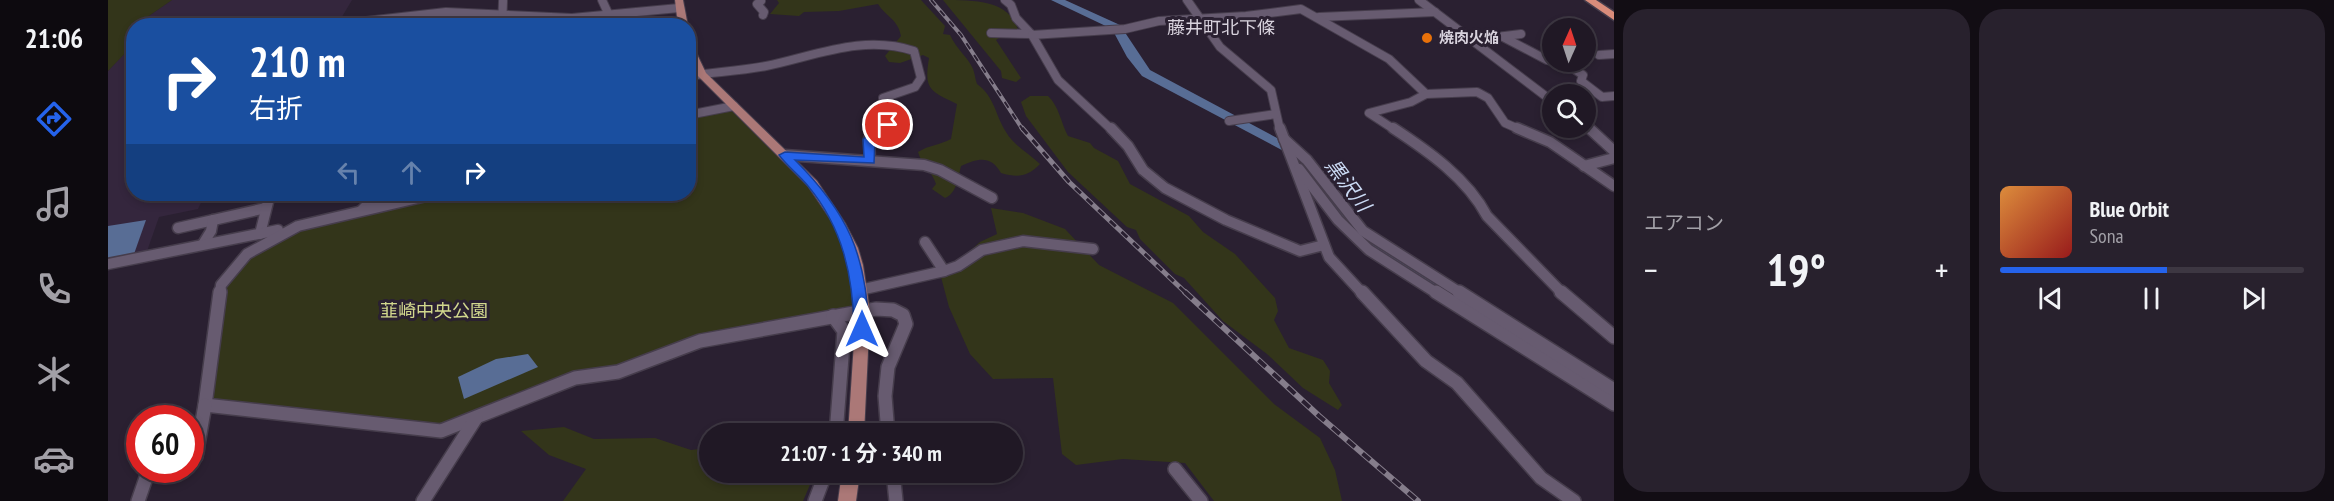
<!DOCTYPE html>
<html lang="ja">
<head>
<meta charset="utf-8">
<style>
  :root { --surface:#201825; --page:#28212d; --text:#f1f3f6; --muted:#a2a0a7; --line:#3d3742; --accent:#2563eb }
  body { margin:0; font-family:"PT Sans Narrow","Noto Sans JP",sans-serif; background:var(--page); color:var(--text); height:100vh; display:flex; flex-direction:column; font-size:22px; white-space:nowrap }
  * { box-sizing:border-box; margin:0 }
  p { font-size:20px; color:var(--muted) }
  .icon { flex:none; width:33px; height:33px; fill:none; stroke:currentColor; stroke-width:2; stroke-linecap:round; stroke-linejoin:round }
  .map { position:relative; flex:1; overflow:hidden }
  .side { display:flex; flex-direction:column; gap:9px; padding:9px; background:#120d14; width:720px }
  .side>* { flex:none }
  .guide { position:absolute; left:18px; top:18px; width:570px; height:183px; border-radius:24px; box-shadow:0 3px 9px #0003,0 0 0 2px var(--line); background:#1a4fa0; color:#fff; overflow:hidden }
  .needle { width:39px; rotate:3deg }
  .tools { position:absolute; left:1434px; top:18px; display:grid; gap:12px }
  .tools a { display:grid; place-items:center; width:54px; height:54px; border-radius:50%; background:var(--surface); box-shadow:0 3px 9px #0003,0 0 0 2px var(--line); font-size:30px }
  .speed { position:absolute; left:18px; top:405px; display:flex; gap:12px; font-size:30px; font-weight:700; text-align:center }
  .speed>* { display:grid; place-content:center; width:78px; height:78px; border-radius:50%; background:var(--surface); box-shadow:0 3px 9px #0003,0 0 0 2px var(--line); line-height:1 }
  .speed .limit { border:9px solid #d22; background:#fff; color:#111 }
  .pin { position:absolute; display:grid; place-items:center; width:51px; height:51px; color:#fff; margin:-26px; border:3px solid #fff; border-radius:50%; box-shadow:0 2px 6px #0007 }
  .me { position:absolute; width:66px; margin:-33px; rotate:0deg; stroke-linejoin:round; filter:drop-shadow(0 0 4px #0008) }
  .turn { display:flex; align-items:center; gap:21px; height:126px; padding:0 24px; font-size:27px }
  .turn .icon { width:78px; height:78px; stroke-width:2.5 }
  .turn b { display:block; font-size:42px; line-height:51px }
  .lanes { display:flex; align-items:center; height:57px; padding:0 24px; background:#0003; justify-content:center; gap:30px; direction:ltr }
  .lanes .off { opacity:.35 }
  .big { font-size:45px; font-weight:700; line-height:1.1 }
  .side .card { flex:1; display:flex; flex-direction:column; justify-content:center; gap:9px; min-width:0; padding:0 21px; border-radius:24px; background:var(--page) }
  .song { display:flex; align-items:center; gap:18px }
  .cover { width:72px; height:72px; border-radius:9px; background:linear-gradient(135deg,hsl(30 70% 55%),hsl(0 70% 35%)) }
  .played { height:6px; border-radius:3px; background:linear-gradient(90deg,var(--accent) 55%,var(--line) 55%) }
  .keys { display:flex; justify-content:space-around; direction:ltr }
  .heat { display:flex; justify-content:space-between; align-items:center; font-size:33px; direction:ltr }
  .side .tiles { flex:1; display:grid; gap:9px; grid-template-columns:repeat(2,1fr) }
  .trip { position:absolute; left:591px; top:423px; width:324px; height:60px; border-radius:30px; background:var(--surface); box-shadow:0 3px 9px #0003,0 0 0 2px var(--line); font-weight:700; line-height:60px; text-align:center }
  main { display:flex; flex:1; min-height:0 }
  .menu { display:flex; flex-direction:column; width:108px; justify-content:space-around; align-items:center; background:#0d0a0f; color:var(--muted) }
  .menu .icon { width:42px; height:42px }
  .menu .selected { color:var(--accent) }
  .menu b { font-size:27px; color:var(--text) }
  .map>svg:first-child { display:block }
  .built { fill:#34263d }
  .green { fill:#33351a }
  .water { fill:#586d95 }
  .lines { fill:none; stroke-linecap:round; stroke-linejoin:round }
  .river { fill:#586d95; fill-rule:evenodd }
  .minor-far2-casing { stroke:#463d4c; stroke-width:10 }
  .minor-far1-casing { stroke:#463d4c; stroke-width:13 }
  .minor-casing { stroke:#463d4c; stroke-width:16 }
  .major-casing { stroke:#463d4c; stroke-width:2 }
  .highway-casing { stroke:#463d4c; stroke-width:3 }
  .minor-far2 { stroke:#675b70; stroke-width:8 }
  .minor-far1 { stroke:#675b70; stroke-width:10 }
  .minor { stroke:#675b70; stroke-width:13 }
  .major { fill:#ab7877; fill-rule:evenodd }
  .highway { fill:#d98c7b; fill-rule:evenodd }
  .rail-far2-casing { stroke:#857d8b; stroke-width:4 }
  .rail-far1-casing { stroke:#857d8b; stroke-width:5 }
  .rail-casing { stroke:#857d8b; stroke-width:6 }
  .rail-far2 { stroke:#2a2031; stroke-width:2; stroke-dasharray:7; stroke-linecap:butt }
  .rail-far1 { stroke:#2a2031; stroke-width:3; stroke-dasharray:8; stroke-linecap:butt }
  .rail { stroke:#2a2031; stroke-width:4; stroke-dasharray:10; stroke-linecap:butt }
  .route { fill:#2563eb; stroke:#184099; stroke-width:1.5 }
  .food-dot { fill:#e8710a; stroke:#2a2031; stroke-width:2 }
  .labels { text-anchor:middle; stroke-width:6; stroke-linejoin:round; paint-order:stroke }
  .far-poi-label { font-size:15px; font-weight:bold; fill:#d8d2dd; stroke:#2a2031; text-anchor:start }
  .far-quarter-label { font-size:18px; fill:#d8d2dd; stroke:#2a2031 }
  .park-label { font-size:18px; fill:#d2d88d; stroke:#2a2031 }
  .water-label { font-size:20px; font-style:italic; fill:#cbdaf4; stroke:#2a2031 }
</style>
</head>
<body>
<main>
<nav class="menu">
<b>21:06</b>
<svg class="icon selected" aria-label="directions" viewBox="0 0 24 24"><path d="M12 3l9 9-9 9-9-9zM9 14v-3h6M13 9l2 2-2 2"/></svg>
<svg class="icon" aria-label="music" viewBox="0 0 24 24"><path d="M9 18V5l10-2v13"/><circle cx="6" cy="18" r="3"/><circle cx="16" cy="16" r="3"/></svg>
<svg class="icon" aria-label="phone" viewBox="0 0 24 24"><path d="M5 4h4l2 5-3 2q2 4 5 5l2-3 5 2v4C11 20 4 13 5 4z"/></svg>
<svg class="icon" aria-label="climate" viewBox="0 0 24 24"><path d="M12 3v18M4 7l16 10M4 17L20 7"/></svg>
<svg class="icon" aria-label="car" viewBox="0 0 24 24"><path d="M5 17H2v-5l4-1 3-4h7l3 4 3 1v5h-3M9 17h6M6 11h13"/><circle cx="7" cy="17" r="2"/><circle cx="17" cy="17" r="2"/></svg>
</nav>
<div class="map">
<svg width="1506" height="501" viewBox="0 0 1506 501">
  <rect width="100%" height="100%" fill="#2a2031"/>
  <g class="built">
    <polygon points="64,0 244,0 229,25 44,26 35,20"/>
    <polygon points="320,16 385,17 384,25 241,26"/>
    <polygon points="25,45 26,194 97,194 90,209 51,217 38,254 0,262 0,71"/>
  </g>
  <g class="green">
    <polygon points="0,0 64,0 35,20 46,24 44,25 26,26 25,45 0,71"/>
    <path d="M669 0H813L837 26 835 34 842 35C849 50 860 57 865 69 867 74 867 79 869 84 887 97 887 115 898 132 906 146 921 153 932 164 919 177 910 178 893 173 883 155 870 158 853 166 850 178 849 193 837 198L824 189 828 184C824 171 813 164 810 152 821 145 832 145 843 139L849 104C821 91 816 89 821 58L815 55 792 63 781 62 777 56 793 36C790 19 778 17 770 4L731 11 696 12 691 16 662 14 671 3Z"/>
    <path d="M835 0C866 0 902 0 910 30L900 32 888 40 913 78 908 82 894 78 893 71Z"/>
    <path d="M922 96H940C951 106 953 123 960 136L982 143 986 148 1010 161 1022 184 1081 216 1095 232 1127 254 1167 298 1170 311 1166 320 1181 348 1215 360 1222 371 1221 383 1234 405 1230 410 1195 388 1159 354 1115 321 1076 278 1067 274 1032 239 1028 230 1019 227 960 172 918 116 913 102Z"/>
    <polygon points="624,108 700,183 727,223 744,287 745,306 550,355 335,426 105,402 119,284 144,254 177,235 204,226 339,194 580,194 581,117"/>
    <polygon points="883,208 915,213 957,229 991,265 1065,303 1166,404 1212,438 1227,470 1234,501 1106,501 1077,463 1015,459 968,465 954,454 945,378 885,379 862,354 841,307 833,277 872,242 889,234"/>
    <polygon points="456,427 486,439 547,438 583,450 601,448 602,472 707,473 695,501 455,501 478,469 441,455 413,431"/>
  </g>
  <g class="water">
    <polygon points="38,220 26,254 0,260 0,226"/>
    <polygon points="420,354 430,367 356,399 350,377 388,359"/>
  </g>
  <g class="lines">
    <g class="river">
      <polygon points="943,0 957,0 1012,25 1042,70 1197,153 1190,157 1185,156 1034,76 1019,57 1004,29"/>
      <polygon points="1213,179 1218,180 1254,227 1274,243 1368,302 1371,306 1368,310 1356,310 1262,251 1242,235 1206,183"/>
    </g>
    <defs>
      <g id="minor-far2">
        <polyline points="494,0 506,26"/>
        <polyline points="897,0 903,5 908,18 924,35 950,80 1004,130"/>
        <polyline points="1079,0 1112,47 1163,90 1172,130"/>
        <polyline points="1311,0 1444,101"/>
        <polyline points="653,1 649,4 656,12 655,15"/>
        <polyline points="1211,17 1327,12"/>
        <polyline points="232,24 338,12 464,18 571,8"/>
        <polyline points="394,26 395,1"/>
        <polyline points="883,33 923,34"/>
        <polyline points="924,35 1017,29 1051,21 1138,16 1193,9 1281,59 1318,94"/>
        <polyline points="1395,37 1439,60 1460,65 1475,75 1473,81 1494,97 1506,96"/>
        <polyline points="1364,40 1413,34"/>
        <polyline points="1491,55 1506,54"/>
        <path d="M580 76C606 72 632 71 658 66 707 56 755 34 806 51L813 78 807 87 775 98 780 125 777 130"/>
        <polyline points="580,115 626,106"/>
        <polyline points="1121,121 1168,114"/>
        <polyline points="1478,126 1482,130"/>
        <polyline points="1287,130 1261,113 1303,102 1318,94 1369,92 1380,98 1397,123 1413,130"/>
      </g>
      <g id="minor-far1">
        <polyline points="1003,128 1020,146 1035,170 1057,188 1118,220 1192,251 1216,245"/>
        <polyline points="1172,128 1221,257 1255,294"/>
        <path d="M1285 128C1320 151 1359 178 1379 216L1455 294"/>
        <polyline points="1409,128 1442,142 1506,186"/>
        <polyline points="1481,128 1506,151"/>
        <polyline points="1176,139 1199,160 1255,231 1354,294"/>
        <polyline points="677,155 816,165 832,170 884,198"/>
        <polyline points="762,160 761,139 775,133 778,128"/>
        <polyline points="1476,166 1506,158"/>
        <polyline points="1191,169 1230,220 1261,250 1330,294"/>
        <polyline points="254,210 270,194"/>
        <polyline points="70,228 158,208"/>
        <polyline points="152,234 162,194"/>
        <polyline points="817,242 836,271"/>
        <polyline points="95,244 103,231 105,220"/>
        <polyline points="0,264 170,230"/>
        <polyline points="752,290 836,271 850,266 874,250 915,241 985,249"/>
        <polyline points="112,294 113,285 139,254 190,226 327,194"/>
      </g>
      <g id="minor">
        <polyline points="112,292 97,405 333,431 467,378 510,372 592,341 768,309 785,310 795,315 798,324 780,367 777,396 780,434"/>
        <polyline points="1254,292 1318,361 1349,383 1433,478 1466,501"/>
        <polyline points="1328,292 1506,404"/>
        <polyline points="1351,292 1506,390"/>
        <polyline points="1453,292 1506,337"/>
        <polyline points="725,316 736,331 728,434"/>
        <polyline points="82,458 88,456 97,405"/>
        <polyline points="1067,469 1093,501"/>
        <polyline points="785,472 788,501"/>
        <polyline points="30,501 40,472 48,470"/>
        <polyline points="315,501 368,418"/>
        <polyline points="707,501 718,472"/>
      </g>
      <g id="major">
        <polygon points="567,0 575,0 580,26 570,26"/>
        <polygon points="580,43 585,46 598,73 709,181 737,223 750,248 755,265 762,311 756,434 740,434 748,311 741,265 736,248 725,223 700,186 590,76 580,57"/>
        <polygon points="734,472 752,472 748,501 730,501"/>
      </g>
      <polygon id="highway" points="1477,0 1488,0 1506,12 1506,20"/>
    </defs>
    <use href="#minor-far2" class="minor-far2-casing"/>
    <use href="#minor-far1" class="minor-far1-casing"/>
    <use href="#minor" class="minor-casing"/>
    <use href="#major" class="major-casing"/>
    <use href="#highway" class="highway-casing"/>
    <use href="#minor-far2" class="minor-far2"/>
    <use href="#minor-far1" class="minor-far1"/>
    <use href="#minor" class="minor"/>
    <use href="#major" class="major"/>
    <use href="#highway" class="highway"/>
    <defs>
      <polyline id="rail-far2" points="823,0 853,35 915,130"/>
      <polyline id="rail-far1" points="914,128 961,182 1079,294"/>
      <polyline id="rail" points="1077,292 1211,416 1310,501"/>
    </defs>
    <use href="#rail-far2" class="rail-far2-casing"/>
    <use href="#rail-far1" class="rail-far1-casing"/>
    <use href="#rail" class="rail-casing"/>
    <use href="#rail-far2" class="rail-far2"/>
    <use href="#rail-far1" class="rail-far1"/>
    <use href="#rail" class="rail"/>
  </g>
  <path class="route" d="M780 121 786 125 779 135 767 141 766 163 687 160C740 213 758 254 761 329L754 335 746 329C745 276 735 228 700 186 691 175 679 166 671 155L677 152 756 157 755 139Z"/>
  <circle class="food-dot" cx="1319" cy="38" r="6"/>
  <g class="labels">
    <g class="far-poi-label">
      <text x="1331" y="43">焼肉火焔</text>
    </g>
    <g class="far-quarter-label">
      <text x="1113" y="34">藤井町北下條</text>
    </g>
    <g class="park-label">
      <text x="326" y="317">韮崎中央公園</text>
    </g>
    <g class="water-label">
      <text transform="translate(1240 185) rotate(53)" y="7">黒沢川</text>
    </g>
  </g>
</svg>
<div class="tools">
<a><svg class="needle" viewBox="-14 -14 28 28"><path d="M0-13l5 13h-10z" fill="#e53935"/><path d="M0 13l5-13h-10z" fill="#a2a0a7"/></svg></a>
<a><svg class="icon" aria-label="search" viewBox="0 0 24 24"><circle cx="10" cy="10" r="6"/><path d="M15 15l6 6"/></svg></a>
</div>
<div class="speed"><div class="limit">60</div></div>
<div class="pin" style="left:780px;top:125px;background:#d93025"><svg class="icon" aria-label="arrive" viewBox="0 0 24 24"><path d="M6 21V4h12l-3 4 3 4H6"/></svg></div>
<svg class="me" style="left:754px;top:329px" viewBox="-20 -20 40 40"><path d="M0-17L14 15 0 8-14 15z" fill="#2563eb" stroke="#fff" stroke-width="4"/></svg>
<div class="trip">21:07 · 1 分 · 340 m</div>
<div class="guide">
<div class="turn"><svg class="icon" aria-label="right" viewBox="0 0 24 24"><path d="M7 20v-9h11M14 6l5 5-5 5"/></svg><div><b>210 m</b>右折</div></div>
<div class="lanes"><svg class="icon off" aria-label="left" viewBox="0 0 24 24"><path d="M17 20v-9H6M10 6l-5 5 5 5"/></svg><svg class="icon off" aria-label="ahead" viewBox="0 0 24 24"><path d="M12 20V5M6 11l6-6 6 6"/></svg><svg class="icon" aria-label="right" viewBox="0 0 24 24"><path d="M7 20v-9h11M14 6l5 5-5 5"/></svg></div>
</div>
</div>
<section class="side">
<div class="tiles">
<div class="card"><p>エアコン</p>
<div class="heat"><a>−</a><b class="big">19°</b><a>+</a></div>
</div>
<div class="card">
<div class="song"><i class="cover"></i><div><b>Blue Orbit</b><p>Sona</p></div></div>
<div class="played"></div>
<div class="keys"><svg class="icon" aria-label="previous" viewBox="0 0 24 24"><path d="M18 5L8 12l10 7zM5 5v14"/></svg><svg class="icon" aria-label="pause" viewBox="0 0 24 24"><path d="M8 5v14M16 5v14"/></svg><svg class="icon" aria-label="next" viewBox="0 0 24 24"><path d="M6 5l10 7-10 7zM19 5v14"/></svg></div>
</div>
</div>
</section>
</main>
</body>
</html>
